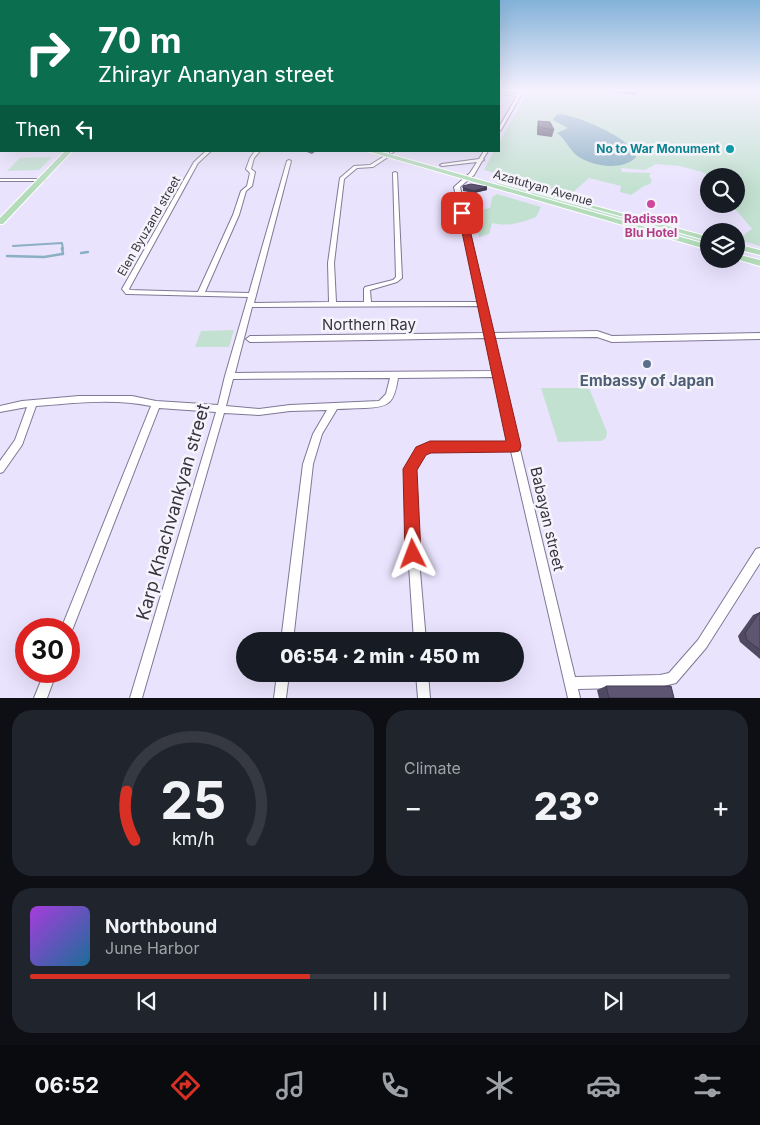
<!DOCTYPE html>
<html lang="en">
<head>
<meta charset="utf-8">
<style>
  :root { --surface:#171b24; --page:#20242c; --text:#f1f3f6; --muted:#9ea1a6; --line:#363941; --accent:#d93025 }
  body { margin:0; font-family:Inter,sans-serif; background:var(--page); color:var(--text); height:100vh; display:flex; flex-direction:column; font-size:19px; white-space:nowrap }
  * { box-sizing:border-box; margin:0 }
  p { font-size:16px; color:var(--muted) }
  .icon { flex:none; width:28px; height:28px; fill:none; stroke:currentColor; stroke-width:2; stroke-linecap:round; stroke-linejoin:round }
  .map { position:relative; height:698px; overflow:hidden }
  .details { display:flex; flex-direction:column; gap:12px; padding:12px; background:#0d0f14; flex:1 }
  .details>* { flex:none }
  .banner { position:absolute; left:0px; top:0px; width:500px; height:152px; box-shadow:0 5px 20px #0002; background:#0b6e4f; color:#fff; overflow:hidden }
  .buttons { position:absolute; left:700px; top:168px; display:grid; gap:10px }
  .buttons a { display:grid; place-items:center; width:45px; height:45px; border-radius:50%; background:var(--surface); box-shadow:0 5px 20px #0002; font-size:25px }
  .speed { position:absolute; left:15px; top:618px; display:flex; gap:10px; font-size:25px; font-weight:700; text-align:center }
  .speed>* { display:grid; place-content:center; width:65px; height:65px; border-radius:50%; background:var(--surface); box-shadow:0 5px 20px #0002; line-height:1 }
  .speed .limit { border:8px solid #d22; background:#fff; color:#111 }
  .pin { position:absolute; display:grid; place-items:center; width:42px; height:42px; color:#fff; margin:-21px; border-radius:10px; box-shadow:0 2px 8px #0006 }
  .me { position:absolute; width:55px; margin:-28px; rotate:357deg; stroke-linejoin:round; filter:drop-shadow(0 0 4px #0008) }
  .turn { display:flex; align-items:center; gap:18px; height:105px; padding:0 15px; font-size:22px }
  .turn .icon { width:65px; height:65px; stroke-width:2.5 }
  .turn b { display:block; font-size:35px; line-height:42px }
  .then { display:flex; align-items:center; height:48px; padding:0 15px; background:#0003; gap:10px; font-size:19px }
  .big { font-size:38px; font-weight:800; line-height:1.1 }
  .details .tile { flex:1; display:flex; flex-direction:column; justify-content:center; gap:8px; min-width:0; padding:0 18px; border-radius:20px; background:var(--page) }
  .details .dial { align-items:center; gap:0 }
  .dial svg { height:130px; overflow:visible; fill:none; stroke:var(--line); stroke-width:7; stroke-linecap:round; text-anchor:middle }
  .dial text { fill:var(--text); stroke:none }
  .song { display:flex; align-items:center; gap:15px }
  .cover { width:60px; height:60px; border-radius:8px; background:linear-gradient(135deg,hsl(280 70% 55%),hsl(200 70% 35%)) }
  .played { height:5px; border-radius:2px; background:linear-gradient(90deg,var(--accent) 40%,var(--line) 40%) }
  .keys { display:flex; justify-content:space-around; direction:ltr }
  .heat { display:flex; justify-content:space-between; align-items:center; font-size:28px; direction:ltr }
  .details .tiles { flex:1; display:grid; gap:12px; grid-template-columns:1fr 1fr }
  .tile:last-child { grid-column:span 2 }
  .trip { position:absolute; left:236px; top:632px; width:288px; height:50px; border-radius:25px; background:var(--surface); box-shadow:0 5px 20px #0002; font-weight:800; line-height:50px; text-align:center }
  .tabs { display:flex; height:80px; justify-content:space-around; align-items:center; background:#090b0e; color:var(--muted) }
  .tabs .icon { width:35px; height:35px }
  .tabs .active { color:var(--accent) }
  .tabs b { font-size:22px; color:var(--text) }
  .map>svg:first-child { display:block }
  .green { fill:#c3e1d1 }
  .water { fill:#8bafc3 }
  .lines { fill:none; stroke-linecap:round; stroke-linejoin:round }
  .stream-far1 { stroke:#8bafc3; stroke-width:2 }
  .stream { stroke:#8bafc3; stroke-width:2.5 }
  .minor-casing { stroke:#7f7794; stroke-width:2 }
  .major-casing { stroke:#fff; stroke-width:2 }
  .minor { fill:#fff; fill-rule:evenodd }
  .major { fill:#b4dcbb; fill-rule:evenodd }
  .wall { fill:#504962 }
  .shaded-wall { fill:#413c50 }
  .building { fill:#5d5572; stroke:#413c50 }
  .route { fill:#d93025; stroke:#8d1f18 }
  .culture-dot { fill:#0f9aa8; stroke:#f6f4fb; stroke-width:2 }
  .hotel-dot { fill:#d1479c; stroke:#f6f4fb; stroke-width:2 }
  .service-dot { fill:#5c6f8a; stroke:#f6f4fb; stroke-width:2 }
  .labels { text-anchor:middle; stroke-width:5; stroke-linejoin:round; paint-order:stroke }
  .far-culture-label { font-size:12px; font-weight:bold; fill:#0d838f; stroke:#f6f4fb; text-anchor:end }
  .far-street-label { font-size:12px; fill:#383441; stroke:#f6f4fb }
  .far-hotel-label { font-size:12px; font-weight:bold; fill:#b23c85; stroke:#f6f4fb }
  .street-label { font-size:15px; fill:#383441; stroke:#f6f4fb }
  .service-label { font-size:15px; font-weight:bold; fill:#4e5e75; stroke:#f6f4fb }
  .near-street-label { font-size:18px; fill:#383441; stroke:#f6f4fb }
</style>
</head>
<body>
<div class="map">
<svg width="760" height="698" viewBox="0 0 760 698">
  <rect width="100%" height="100%" fill="#eae3fe"/>
  <g class="green">
    <polygon points="529,90 760,90 760,246 743,241 739,238 752,229 731,204 736,204 736,176 709,177 702,172 680,166 656,164 645,170 621,168 622,172 651,173 649,175 652,181 650,184 644,186 631,195 620,192 621,186 589,178 571,194 484,170 494,151 499,151 499,143"/>
    <polygon points="52,157 39,170 7,171 20,158"/>
    <polygon points="498,183 709,241 709,246 496,185"/>
    <path d="M497 194 541 207 536 217C520 223 508 227 492 223L489 234 479 237 472 212 490 208 492 197Z"/>
    <polygon points="234,330 229,347 195,347 201,331"/>
    <polygon points="541,388 589,388 607,432 606,438 601,441 558,442"/>
  </g>
  <path class="water" d="M561 114C577 116 635 139 636 157 623 172 588 166 575 154 568 147 565 139 557 133L568 128 553 120 556 115Z"/>
  <g class="lines">
    <polyline class="stream-far1" points="13,246 62,243 63,249"/>
    <g class="stream">
      <polyline points="62,248 63,254"/>
      <polyline points="81,253 88,252"/>
      <polyline points="7,256 44,257 62,254"/>
    </g>
    <defs>
      <g id="minor">
        <polygon points="520,90 524,90 501,130 499,131 499,127 517,96 499,93 499,91 518,94"/>
        <path d="M206 151H211L198 163 129 289 130 290 198 292 233 215 241 191 247 186 250 173 246 169 250 158 255 151H260L254 158 251 169 255 172 252 186 246 191 239 215 205 292 249 293 287 161 289 160 291 161 254 303 329 302 328 263 340 178 354 166 370 165 386 155 388 156V157L373 167 357 168 344 179 334 263 336 302H364V289L365 287 393 280 396 277 393 173 395 172 397 173 402 278 397 282 370 290 371 302H478L454 187 470 173 477 162 442 166 440 165 442 164 479 159 484 151H488L483 159 484 160 482 161 474 175 460 187 492 333 597 331 612 336 760 333V339L612 342 597 337 493 338 575 677 660 675 669 673 698 640 756 549 760 548V563L706 648 676 683 660 687 578 689 580 698H568L511 451H431L424 454 415 470 417 536 426 641H414L407 536 405 469 418 448 430 443H510L494 377 398 378C394 403 390 407 365 408 356 408 346 409 337 409L322 434 313 464 293 641H281L303 464 313 434 327 410 290 411 259 415 224 413 142 698H130L216 412 159 408 71 633 69 634V629H61L151 406C113 398 74 403 36 406L22 445 3 472 0 473V461L15 440 27 407 0 412V406L22 401 79 396H132L156 401 218 405 225 376 248 297 128 294H126L122 289 194 162ZM479 306 485 333 250 336 246 339 250 342 486 338 493 371 235 373 252 307ZM390 378 386 394 379 401 290 405 259 409 226 406 233 379Z"/>
        <polygon points="390,151 395,151 392,153 390,153"/>
        <polygon points="0,179 43,179 45,180 43,181 0,181"/>
        <polygon points="45,671 57,671 47,698 34,698"/>
        <polygon points="277,674 289,674 286,698 274,698"/>
        <polygon points="416,674 428,674 430,698 418,698"/>
      </g>
      <g id="major">
        <polygon points="65,151 72,151 3,224 0,224 0,218"/>
        <polygon points="367,151 378,151 709,245 709,250"/>
        <polygon points="499,180 709,237 709,241 499,182"/>
        <polygon points="736,244 760,250 760,255 736,249"/>
        <polygon points="736,254 760,260 760,266 736,259"/>
      </g>
    </defs>
    <use href="#minor" class="minor-casing"/>
    <use href="#major" class="major-casing"/>
    <use href="#minor" class="minor"/>
    <use href="#major" class="major"/>
  </g>
  <g class="wall">
    <polygon points="603,90 638,90 636,95 603,91"/>
    <polygon points="538,121 554,130 552,137 537,135 537,128"/>
    <polygon points="304,151 316,151 312,154"/>
    <polygon points="463,186 487,187 487,190 474,193 463,191"/>
    <polygon points="760,612 760,659 740,642 738,636 753,615"/>
    <polygon points="606,686 674,698 599,698 597,690"/>
  </g>
  <polygon class="shaded-wall" points="487,187 487,190 474,193 474,191"/>
  <g class="building">
    <rect x="0" y="115" width="1" height="10"/>
    <polygon points="538,121 550,122 554,130 539,127"/>
    <polygon points="471,184 487,187 474,191 463,188 463,186"/>
    <polygon points="760,612 760,650 747,640 745,633"/>
    <polygon points="606,686 671,686 674,698 609,698"/>
  </g>
  <linearGradient id="sky" x2="0" y2="1"><stop stop-color="#83b2d9"/><stop offset="0.48" stop-color="#f6f2ff"/><stop offset="1" stop-color="#f6f2ff" stop-opacity="0"/></linearGradient>
  <rect width="760" height="188" fill="url(#sky)"/>
  <polygon class="route" points="459,211 466,213 521,446 519,451 514,452 431,453 426,455 417,470 421,554 419,559 413,561 407,559 405,554 403,469 416,447 430,441 506,441 458,213"/>
  <circle class="culture-dot" cx="730" cy="149" r="5"/>
  <circle class="hotel-dot" cx="651" cy="204" r="5"/>
  <circle class="service-dot" cx="647" cy="364" r="5"/>
  <g class="labels">
    <g class="far-culture-label">
      <text x="720" y="153">No to War Monument</text>
    </g>
    <g class="far-street-label">
      <text transform="translate(543 188) rotate(16)" y="4">Azatutyan Avenue</text>
      <text transform="translate(149 226) rotate(-60)" y="4">Elen Byuzand street</text>
    </g>
    <g class="far-hotel-label">
      <text x="651" y="223">Radisson<tspan x="651" dy="14">Blu Hotel</tspan></text>
    </g>
    <g class="street-label">
      <text x="369" y="330">Northern Ray</text>
      <text transform="translate(547 519) rotate(77)" y="5">Babayan street</text>
    </g>
    <g class="service-label">
      <text x="647" y="386">Embassy of Japan</text>
    </g>
    <g class="near-street-label">
      <text transform="translate(173 512) rotate(-74)" y="6">Karp Khachvankyan street</text>
    </g>
  </g>
</svg>
<div class="buttons">
<a><svg class="icon" aria-label="search" viewBox="0 0 24 24"><circle cx="10" cy="10" r="6"/><path d="M15 15l6 6"/></svg></a>
<a><svg class="icon" aria-label="layers" viewBox="0 0 24 24"><path d="M12 4l9 5-9 5-9-5zM3 14l9 5 9-5"/></svg></a>
</div>
<div class="speed"><div class="limit">30</div></div>
<div class="pin" style="left:462px;top:213px;background:#d93025"><svg class="icon" aria-label="arrive" viewBox="0 0 24 24"><path d="M6 21V4h12l-3 4 3 4H6"/></svg></div>
<svg class="me" style="left:413px;top:554px" viewBox="-20 -20 40 40"><path d="M0-17L14 15 0 8-14 15z" fill="#d93025" stroke="#fff" stroke-width="4"/></svg>
<div class="trip">06:54 · 2 min · 450 m</div>
<div class="banner">
<div class="turn"><svg class="icon" aria-label="right" viewBox="0 0 24 24"><path d="M7 20v-9h11M14 6l5 5-5 5"/></svg><div><b>70 m</b>Zhirayr Ananyan street</div></div>
<div class="then">Then<svg class="icon" aria-label="left" viewBox="0 0 24 24"><path d="M17 20v-9H6M10 6l-5 5 5 5"/></svg></div>
</div>
</div>
<section class="details">
<div class="tiles">
<div class="tile dial"><svg viewBox="0 0 100 80">
<path d="M14 69A42 42 0 1 1 86 69"/>
<path d="M14 69A42 42 0 0 1 9 39" stroke="#d93025"/>
<text x="50" y="56" font-size="32" font-weight="700">25</text>
<text x="50" y="72" font-size="11">km/h</text>
</svg></div>
<div class="tile"><p>Climate</p>
<div class="heat"><a>−</a><b class="big">23°</b><a>+</a></div>
</div>
<div class="tile">
<div class="song"><i class="cover"></i><div><b>Northbound</b><p>June Harbor</p></div></div>
<div class="played"></div>
<div class="keys"><svg class="icon" aria-label="previous" viewBox="0 0 24 24"><path d="M18 5L8 12l10 7zM5 5v14"/></svg><svg class="icon" aria-label="pause" viewBox="0 0 24 24"><path d="M8 5v14M16 5v14"/></svg><svg class="icon" aria-label="next" viewBox="0 0 24 24"><path d="M6 5l10 7-10 7zM19 5v14"/></svg></div>
</div>
</div>
</section>
<nav class="tabs">
<b>06:52</b>
<svg class="icon active" aria-label="directions" viewBox="0 0 24 24"><path d="M12 3l9 9-9 9-9-9zM9 14v-3h6M13 9l2 2-2 2"/></svg>
<svg class="icon" aria-label="music" viewBox="0 0 24 24"><path d="M9 18V5l10-2v13"/><circle cx="6" cy="18" r="3"/><circle cx="16" cy="16" r="3"/></svg>
<svg class="icon" aria-label="phone" viewBox="0 0 24 24"><path d="M5 4h4l2 5-3 2q2 4 5 5l2-3 5 2v4C11 20 4 13 5 4z"/></svg>
<svg class="icon" aria-label="climate" viewBox="0 0 24 24"><path d="M12 3v18M4 7l16 10M4 17L20 7"/></svg>
<svg class="icon" aria-label="car" viewBox="0 0 24 24"><path d="M5 17H2v-5l4-1 3-4h7l3 4 3 1v5h-3M9 17h6M6 11h13"/><circle cx="7" cy="17" r="2"/><circle cx="17" cy="17" r="2"/></svg>
<svg class="icon" aria-label="filters" viewBox="0 0 24 24"><path d="M4 7h16M4 17h16"/><circle cx="9" cy="7" r="2"/><circle cx="15" cy="17" r="2"/></svg>
</nav>
</body>
</html>
